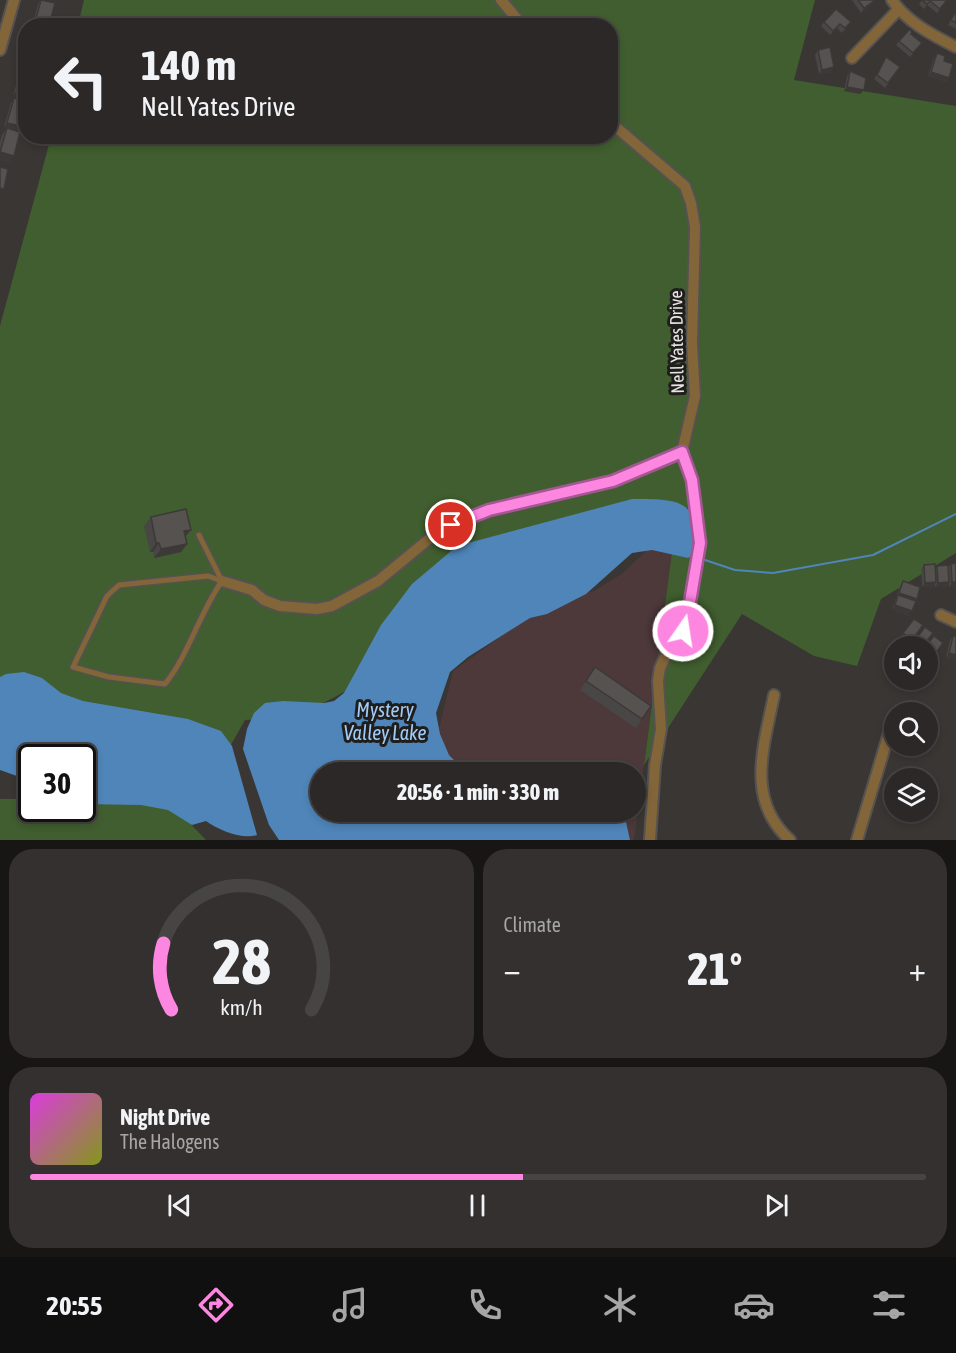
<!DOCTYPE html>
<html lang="en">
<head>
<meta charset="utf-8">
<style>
  :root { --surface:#2b2827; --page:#33302f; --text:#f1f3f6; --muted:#a6a6a7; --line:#474444; --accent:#fd86e1 }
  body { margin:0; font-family:"Asap Condensed",sans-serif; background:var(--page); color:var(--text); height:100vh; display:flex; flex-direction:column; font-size:22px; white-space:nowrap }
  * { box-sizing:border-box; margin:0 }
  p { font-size:20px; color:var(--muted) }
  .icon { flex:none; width:33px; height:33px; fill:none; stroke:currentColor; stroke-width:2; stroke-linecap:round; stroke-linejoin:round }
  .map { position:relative; height:840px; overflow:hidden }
  .side { display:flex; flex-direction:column; gap:9px; padding:9px; background:#181615; flex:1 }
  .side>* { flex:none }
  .banner { position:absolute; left:18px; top:18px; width:600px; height:126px; border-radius:24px; box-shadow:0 3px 9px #0003,0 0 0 2px var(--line); background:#2b2827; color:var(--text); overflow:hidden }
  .controls { position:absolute; left:884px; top:636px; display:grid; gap:12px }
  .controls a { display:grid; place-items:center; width:54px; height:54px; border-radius:50%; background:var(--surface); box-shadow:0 3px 9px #0003,0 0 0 2px var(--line); font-size:30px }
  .speed { position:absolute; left:18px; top:744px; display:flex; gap:12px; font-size:30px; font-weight:700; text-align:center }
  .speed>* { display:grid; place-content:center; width:78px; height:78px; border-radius:50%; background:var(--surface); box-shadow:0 3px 9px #0003,0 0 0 2px var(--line); line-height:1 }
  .speed .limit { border:3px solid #111; border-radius:9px; background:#fff; color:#111 }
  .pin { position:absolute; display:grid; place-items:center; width:51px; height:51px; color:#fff; margin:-26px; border:3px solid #fff; border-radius:50%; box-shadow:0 2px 6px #0007 }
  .me { position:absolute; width:66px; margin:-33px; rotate:13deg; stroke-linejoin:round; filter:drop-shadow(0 0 4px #0008) }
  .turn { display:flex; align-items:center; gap:21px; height:126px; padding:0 24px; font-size:27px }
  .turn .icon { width:78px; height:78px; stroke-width:2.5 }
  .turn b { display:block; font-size:42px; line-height:51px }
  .big { font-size:45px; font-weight:800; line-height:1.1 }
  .side .card { flex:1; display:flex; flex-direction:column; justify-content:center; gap:9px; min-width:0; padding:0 21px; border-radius:24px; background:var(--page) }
  .side .dial { align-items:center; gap:0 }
  .dial svg { height:156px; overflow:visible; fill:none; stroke:var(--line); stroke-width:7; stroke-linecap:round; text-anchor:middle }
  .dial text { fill:var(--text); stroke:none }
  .song { display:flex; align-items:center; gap:18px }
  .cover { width:72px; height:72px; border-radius:9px; background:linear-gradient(135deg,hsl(300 70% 55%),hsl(70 70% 35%)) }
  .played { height:6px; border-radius:3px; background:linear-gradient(90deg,var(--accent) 55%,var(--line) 55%) }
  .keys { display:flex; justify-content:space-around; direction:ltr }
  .heat { display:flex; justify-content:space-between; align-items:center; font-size:33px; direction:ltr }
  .side .tiles { flex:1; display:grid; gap:9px; grid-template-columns:1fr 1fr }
  .card:last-child { grid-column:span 2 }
  .trip { position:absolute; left:310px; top:762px; width:336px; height:60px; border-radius:30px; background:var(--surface); box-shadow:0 3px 9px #0003,0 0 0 2px var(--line); font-weight:800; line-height:60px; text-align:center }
  .dock { display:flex; height:96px; justify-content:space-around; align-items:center; background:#111010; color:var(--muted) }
  .dock .icon { width:42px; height:42px }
  .dock .active { color:var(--accent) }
  .dock b { font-size:27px; color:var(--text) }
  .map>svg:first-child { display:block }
  .commercial { fill:#4d383a }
  .green { fill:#405e2f }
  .water { fill:#4f85b9 }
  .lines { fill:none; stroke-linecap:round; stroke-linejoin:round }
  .stream { stroke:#4f85b9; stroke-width:2 }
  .service-casing { stroke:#555250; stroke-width:8 }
  .minor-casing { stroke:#555250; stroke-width:14 }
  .service { stroke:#83653a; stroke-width:5 }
  .minor { stroke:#83653a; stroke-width:10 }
  .wall { fill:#494745 }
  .shaded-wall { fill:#3c3938 }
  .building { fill:#555250; stroke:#3c3938; stroke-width:1.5 }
  .route-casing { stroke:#a45792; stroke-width:15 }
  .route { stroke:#fd86e1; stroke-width:10 }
  .labels { text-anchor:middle; stroke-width:6; stroke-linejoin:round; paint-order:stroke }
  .street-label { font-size:18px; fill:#e7e5e3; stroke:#1f1e1d }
  .water-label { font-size:20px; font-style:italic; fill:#a0ccf7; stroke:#1f1e1d }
</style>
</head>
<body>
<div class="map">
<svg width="956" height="840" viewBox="0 0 956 840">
  <rect width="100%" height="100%" fill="#393634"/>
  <polygon class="commercial" points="676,521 634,840 618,840 589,812 636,812 636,772 465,772 454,767 438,733 453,671 515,626 562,598 594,591 623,573"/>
  <g class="green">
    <polygon points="84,0 815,0 794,80 956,106 956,553 881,599 857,666 814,656 742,614 644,765 676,521 296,717 245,720 228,750 0,690 0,326 51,137 610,136 610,26 78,25"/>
    <polygon points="83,796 160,799 181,814 206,840 0,840 0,799 31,799 32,808 82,808"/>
  </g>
  <g class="water">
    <path d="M632 499C680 499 703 499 691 556L688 558 652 550 632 553 586 594 547 614 530 618 468 657 450 672 436 713 440 734 449 755 466 772H321V812H617L626 822 630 840H279L269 825 243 749 247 729 254 713 265 703 283 701 324 703 334 701 344 693 381 625 412 584 457 546Z"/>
    <path d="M24 672 42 678 61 693 83 701 188 719 221 731 232 746 257 835C243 840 218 830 206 821L192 825 168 810 141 805 83 804 82 758H32L31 781 0 770V677L6 674Z"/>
  </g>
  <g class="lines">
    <polyline class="stream" points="702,559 735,570 773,573 873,555 956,514"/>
    <defs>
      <g id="service">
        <polyline points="199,535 222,581"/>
        <path d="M208 576 222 581C200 612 188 656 165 684L109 677 73 667 107 596 119 585Z"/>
      </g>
      <g id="minor">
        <polyline points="501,0 523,26"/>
        <path d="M892 0C907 22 932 35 956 47"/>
        <polyline points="0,50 14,0"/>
        <polyline points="852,58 898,10"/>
        <polyline points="222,581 252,590 264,600 280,606 317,609 332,606 378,581 435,534 471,516 613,481 682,452 695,396 692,343 695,227 691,203 685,186 610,122"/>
        <polyline points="941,615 956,622"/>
        <path d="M774 695C764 746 745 800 790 840"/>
        <polyline points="650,840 655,765 661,729 658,681 660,668 669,649 683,631 688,614 700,543 692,480 682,452"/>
        <polyline points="857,840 889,733"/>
      </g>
    </defs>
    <use href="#service" class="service-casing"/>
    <use href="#minor" class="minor-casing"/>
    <use href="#service" class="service"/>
    <use href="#minor" class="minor"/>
  </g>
  <g class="wall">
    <polygon points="41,0 49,26 32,26 38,4"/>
    <polygon points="852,0 873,0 871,5 861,13"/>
    <polygon points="922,0 947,0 937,13 927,5 924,9 919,4"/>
    <polygon points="956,10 956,29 948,25"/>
    <polygon points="824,22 851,22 842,33 837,28 830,35 821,26"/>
    <polygon points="911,34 918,48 910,57 896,45 899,41"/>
    <polygon points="818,50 831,72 819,74 815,55"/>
    <polygon points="26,52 26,98 13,95 21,69 25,63 22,62"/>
    <polygon points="937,53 944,61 949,78 946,82 928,76 934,58"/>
    <polygon points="886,57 900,67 885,88 874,79"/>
    <polygon points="850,71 864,90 860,94 844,91 847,76"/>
    <polygon points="14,98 20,126 17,131 4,127 11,103"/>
    <polygon points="7,128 14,156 9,162 0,160 0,142 2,135"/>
    <polygon points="151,517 185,537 187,544 181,552 154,558 153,552 150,552 144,526"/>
    <polygon points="951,564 956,586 949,587 949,583 946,587 935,587 935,584 933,587 922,587 921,569 924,565 936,568 937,566 948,567"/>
    <polygon points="903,581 917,599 909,616 892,610 900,586"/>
    <polygon points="914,619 923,625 909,644 900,638"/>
    <polygon points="925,627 923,646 911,646"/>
    <polygon points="953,636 956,660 946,658 950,640"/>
    <polygon points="943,643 929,662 927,660 927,646"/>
    <polygon points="595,667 651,706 636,728 580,690"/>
  </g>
  <g class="shaded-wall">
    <polygon points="874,1 871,5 861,13 864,8"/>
    <polygon points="35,22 49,26 33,26"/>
    <polygon points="834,67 831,72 819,74 822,70"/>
    <polygon points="931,72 949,78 946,82 928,76"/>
    <polygon points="847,87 864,90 860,94 844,91"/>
    <polygon points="18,88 26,90 26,98 13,95"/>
    <polygon points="7,123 20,126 17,131 4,127"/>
    <polygon points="0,152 14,156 9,162 0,160"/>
    <polygon points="191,530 184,538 184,531"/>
    <polygon points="156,543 159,543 153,552 150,552"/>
    <polygon points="187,544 181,552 154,558 161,549"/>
    <polygon points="936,582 933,587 922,587 925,583"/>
    <polygon points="949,582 946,587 935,587 938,583"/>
    <polygon points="952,582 956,582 956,586 949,587"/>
    <polygon points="899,593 917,599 913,603 898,595 896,597"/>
    <polygon points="895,605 912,611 909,616 892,610"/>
    <polygon points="949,653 956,655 956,660 946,658"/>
  </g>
  <g class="building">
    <polygon points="41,0 55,3 49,26 35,22"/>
    <polygon points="858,0 873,0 874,1 864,8"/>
    <polygon points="922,0 947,0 940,9 930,1 927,4"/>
    <polygon points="836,9 851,22 845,28 840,24 833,31 824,22"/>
    <polygon points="956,11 956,23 951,20"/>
    <polygon points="910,29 912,32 911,34 922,43 913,53 899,41"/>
    <polygon points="830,47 834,67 822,70 818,50"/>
    <polygon points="937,53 945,56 944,61 953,64 949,78 931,72"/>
    <polygon points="886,57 900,67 888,83 877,75"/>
    <polygon points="25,63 26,63 26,90 18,88"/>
    <polygon points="850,71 866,78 864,90 847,87"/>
    <polygon points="14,98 26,102 26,107 20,126 7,123"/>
    <polygon points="7,128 20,132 14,156 0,152"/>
    <polygon points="0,167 8,169 4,189 0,188"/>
    <polygon points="186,509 191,530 184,531 187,544 161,549 159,543 156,543 151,517"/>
    <polygon points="956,563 956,582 952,582 951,564"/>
    <polygon points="935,564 936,582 925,583 924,565"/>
    <polygon points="948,565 949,582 938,583 937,566"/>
    <polygon points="903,581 920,587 917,599 899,593"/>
    <polygon points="898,595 916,601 912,611 895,605"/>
    <polygon points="914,619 923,625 912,640 903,633"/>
    <polygon points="925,627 933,633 923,646 920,646 914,642"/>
    <polygon points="934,636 943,643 933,657 927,653 927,646 926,646"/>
    <polygon points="953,636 956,636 956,655 949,653"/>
    <polygon points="595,667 651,706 642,719 586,681"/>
  </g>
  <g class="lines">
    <defs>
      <polyline id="route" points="451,525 489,510 613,481 682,452 692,480 700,543 688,614 683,631"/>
    </defs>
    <use href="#route" class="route-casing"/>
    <use href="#route" class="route"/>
  </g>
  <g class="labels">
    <g class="street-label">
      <text transform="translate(677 342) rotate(-91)" y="6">Nell Yates Drive</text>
    </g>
    <g class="water-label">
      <text x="385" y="717">Mystery<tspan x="385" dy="23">Valley Lake</tspan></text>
    </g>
  </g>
</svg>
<div class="controls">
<a><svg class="icon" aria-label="sound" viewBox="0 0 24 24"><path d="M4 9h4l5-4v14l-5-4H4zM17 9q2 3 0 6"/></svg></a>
<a><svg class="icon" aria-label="search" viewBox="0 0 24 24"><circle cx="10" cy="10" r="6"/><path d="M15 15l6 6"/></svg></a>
<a><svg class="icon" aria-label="layers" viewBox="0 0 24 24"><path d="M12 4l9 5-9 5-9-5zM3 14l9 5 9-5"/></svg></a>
</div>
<div class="speed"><div class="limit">30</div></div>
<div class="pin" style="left:451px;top:525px;background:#d93025"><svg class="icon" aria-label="arrive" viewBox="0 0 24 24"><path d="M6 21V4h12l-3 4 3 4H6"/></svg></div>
<svg class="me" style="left:683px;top:631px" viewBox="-20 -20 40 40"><circle r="17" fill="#fd86e1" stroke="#fff" stroke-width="3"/><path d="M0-11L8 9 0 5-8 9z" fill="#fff"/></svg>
<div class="trip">20:56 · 1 min · 330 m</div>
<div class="banner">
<div class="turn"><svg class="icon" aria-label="left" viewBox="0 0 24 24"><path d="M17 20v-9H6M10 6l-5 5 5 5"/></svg><div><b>140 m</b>Nell Yates Drive</div></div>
</div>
</div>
<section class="side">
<div class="tiles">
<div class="card dial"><svg viewBox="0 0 100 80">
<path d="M14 69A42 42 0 1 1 86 69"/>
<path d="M14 69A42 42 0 0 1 10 35" stroke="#fd86e1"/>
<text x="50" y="56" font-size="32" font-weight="700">28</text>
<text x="50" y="72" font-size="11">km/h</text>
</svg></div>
<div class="card"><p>Climate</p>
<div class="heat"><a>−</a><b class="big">21°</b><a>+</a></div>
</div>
<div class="card">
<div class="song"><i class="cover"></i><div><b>Night Drive</b><p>The Halogens</p></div></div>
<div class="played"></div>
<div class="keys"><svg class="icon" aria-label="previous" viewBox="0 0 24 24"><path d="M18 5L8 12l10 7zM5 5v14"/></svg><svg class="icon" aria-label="pause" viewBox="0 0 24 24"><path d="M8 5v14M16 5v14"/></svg><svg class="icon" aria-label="next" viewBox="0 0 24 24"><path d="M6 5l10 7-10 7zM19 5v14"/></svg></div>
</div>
</div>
</section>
<nav class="dock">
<b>20:55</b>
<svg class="icon active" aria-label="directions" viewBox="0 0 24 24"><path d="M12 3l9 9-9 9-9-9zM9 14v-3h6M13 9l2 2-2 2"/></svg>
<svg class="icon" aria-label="music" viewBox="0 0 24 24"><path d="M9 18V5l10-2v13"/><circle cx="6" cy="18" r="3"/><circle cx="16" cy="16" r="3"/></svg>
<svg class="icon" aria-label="phone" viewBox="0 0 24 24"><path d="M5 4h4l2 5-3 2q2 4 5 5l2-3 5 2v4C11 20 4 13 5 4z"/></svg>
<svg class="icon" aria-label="climate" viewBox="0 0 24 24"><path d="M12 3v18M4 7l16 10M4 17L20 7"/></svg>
<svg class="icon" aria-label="car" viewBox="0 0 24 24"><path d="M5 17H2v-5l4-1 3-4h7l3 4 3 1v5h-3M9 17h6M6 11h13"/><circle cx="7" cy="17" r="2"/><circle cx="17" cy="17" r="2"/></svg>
<svg class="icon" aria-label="filters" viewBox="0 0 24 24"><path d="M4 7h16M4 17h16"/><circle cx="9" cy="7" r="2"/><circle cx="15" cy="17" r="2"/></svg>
</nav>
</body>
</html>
